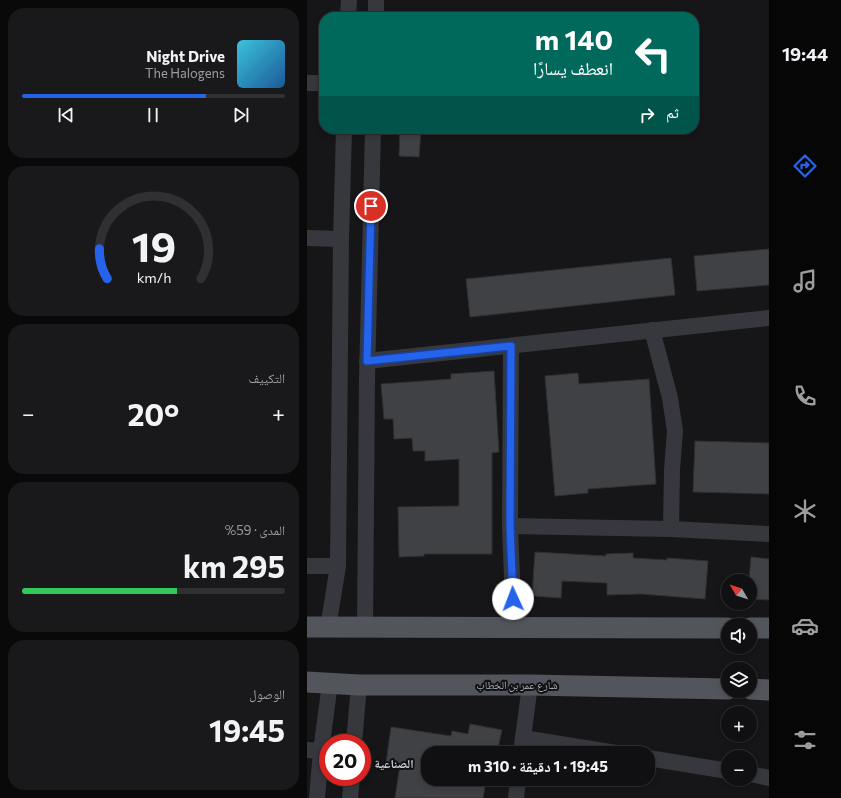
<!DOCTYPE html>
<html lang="ar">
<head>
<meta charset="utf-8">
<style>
  :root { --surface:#101012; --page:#19191b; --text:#f1f3f6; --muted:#9c9d9f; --line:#303032; --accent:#2563eb }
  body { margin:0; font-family:Commissioner,"Noto Naskh Arabic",sans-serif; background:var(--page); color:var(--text); direction:rtl; height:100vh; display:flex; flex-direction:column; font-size:15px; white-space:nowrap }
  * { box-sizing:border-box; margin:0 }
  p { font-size:13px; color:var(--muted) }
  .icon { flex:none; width:22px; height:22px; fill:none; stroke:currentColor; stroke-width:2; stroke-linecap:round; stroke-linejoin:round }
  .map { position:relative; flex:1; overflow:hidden; direction:ltr }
  .details { display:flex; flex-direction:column; gap:8px; padding:8px; background:#09090a; width:307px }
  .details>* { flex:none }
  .guide { position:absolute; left:12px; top:12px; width:380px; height:122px; border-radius:16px; box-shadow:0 2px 6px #0003,0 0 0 1px var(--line); direction:rtl; background:#00695c; color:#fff; overflow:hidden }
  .needle { width:26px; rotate:309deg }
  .controls { position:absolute; left:414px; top:574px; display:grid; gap:8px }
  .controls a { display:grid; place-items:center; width:36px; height:36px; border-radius:50%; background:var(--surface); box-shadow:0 2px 6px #0003,0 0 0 1px var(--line); font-size:20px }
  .speed { position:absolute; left:12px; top:734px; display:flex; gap:8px; font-size:20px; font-weight:700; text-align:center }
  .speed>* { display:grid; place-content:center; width:52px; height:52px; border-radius:50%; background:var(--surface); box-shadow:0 2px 6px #0003,0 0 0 1px var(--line); line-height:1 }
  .speed .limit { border:6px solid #d22; background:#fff; color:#111 }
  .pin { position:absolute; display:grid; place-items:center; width:34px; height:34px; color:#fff; margin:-17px; border:2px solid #fff; border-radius:50%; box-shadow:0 1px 4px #0007 }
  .me { position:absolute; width:44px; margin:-22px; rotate:358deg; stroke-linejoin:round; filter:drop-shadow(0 0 3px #0008) }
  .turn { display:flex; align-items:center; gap:14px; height:84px; padding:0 20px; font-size:18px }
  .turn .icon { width:52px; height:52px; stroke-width:2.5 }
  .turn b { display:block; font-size:28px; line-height:34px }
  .then { display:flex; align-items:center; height:38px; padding:0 20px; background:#0003; gap:8px; font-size:15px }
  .big { font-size:30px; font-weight:700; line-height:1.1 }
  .details .tile { flex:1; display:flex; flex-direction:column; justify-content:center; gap:6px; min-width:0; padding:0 14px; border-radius:16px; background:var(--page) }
  .details .dial { align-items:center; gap:0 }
  .dial svg { height:104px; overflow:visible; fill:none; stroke:var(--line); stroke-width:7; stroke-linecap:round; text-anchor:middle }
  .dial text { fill:var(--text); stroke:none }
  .song { display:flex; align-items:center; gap:12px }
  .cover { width:48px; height:48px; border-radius:6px; background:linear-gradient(135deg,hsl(190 70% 55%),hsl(210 70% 35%)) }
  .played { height:4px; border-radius:2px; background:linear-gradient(90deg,var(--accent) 70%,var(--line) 70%) }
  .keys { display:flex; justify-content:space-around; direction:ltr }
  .heat { display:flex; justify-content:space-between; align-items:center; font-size:22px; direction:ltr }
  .charge { height:6px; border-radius:3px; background:linear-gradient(90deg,#34c759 59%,var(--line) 0) }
  .trip { position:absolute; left:114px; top:746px; width:234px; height:40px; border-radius:16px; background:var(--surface); box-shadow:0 2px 6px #0003,0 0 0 1px var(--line); font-weight:700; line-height:40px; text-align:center; direction:rtl }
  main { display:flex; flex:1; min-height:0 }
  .menu { display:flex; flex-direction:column; width:72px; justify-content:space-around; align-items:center; background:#060607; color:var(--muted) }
  .menu .icon { width:28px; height:28px }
  .menu .selected { color:var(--accent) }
  .menu b { font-size:18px; color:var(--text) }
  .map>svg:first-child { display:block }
  .building { fill:#404145; stroke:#303034 }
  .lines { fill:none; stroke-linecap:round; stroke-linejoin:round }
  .minor { stroke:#37383d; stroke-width:16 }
  .major { stroke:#53555c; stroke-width:21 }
  .route-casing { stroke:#184099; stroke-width:10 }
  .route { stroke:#2563eb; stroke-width:7 }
  .labels { text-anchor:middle; stroke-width:4; stroke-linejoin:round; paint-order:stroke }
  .street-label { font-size:11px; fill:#a8adb8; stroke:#111113 }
  .neighbourhood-label { font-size:12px; font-weight:bold; fill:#c9ccd4; stroke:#111113 }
</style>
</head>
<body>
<main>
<nav class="menu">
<b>19:44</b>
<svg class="icon selected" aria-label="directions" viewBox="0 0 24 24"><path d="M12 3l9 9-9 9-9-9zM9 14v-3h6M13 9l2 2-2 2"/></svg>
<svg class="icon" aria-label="music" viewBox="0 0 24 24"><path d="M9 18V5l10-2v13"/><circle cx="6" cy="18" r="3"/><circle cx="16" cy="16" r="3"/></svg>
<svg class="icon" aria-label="phone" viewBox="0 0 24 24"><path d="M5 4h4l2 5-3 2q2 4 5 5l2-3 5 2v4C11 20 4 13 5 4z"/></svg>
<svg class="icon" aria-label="climate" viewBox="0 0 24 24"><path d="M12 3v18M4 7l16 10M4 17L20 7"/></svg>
<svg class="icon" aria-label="car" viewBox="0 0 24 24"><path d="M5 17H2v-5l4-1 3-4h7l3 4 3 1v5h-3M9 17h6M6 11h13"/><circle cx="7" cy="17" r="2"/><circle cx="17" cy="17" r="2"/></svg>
<svg class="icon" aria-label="filters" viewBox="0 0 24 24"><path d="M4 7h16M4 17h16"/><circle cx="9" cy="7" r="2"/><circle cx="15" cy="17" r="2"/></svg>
</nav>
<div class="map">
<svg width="462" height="798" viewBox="0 0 462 798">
  <rect width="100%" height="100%" fill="#161618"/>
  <g class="building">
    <polygon points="93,129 114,129 112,157 92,156"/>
    <polygon points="462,249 462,285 390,291 387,256"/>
    <polygon points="364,258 368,295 163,317 159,279"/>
    <polygon points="187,371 192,452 185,453 185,554 117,554 117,556 92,557 91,507 152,506 152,459 118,461 118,451 106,451 105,438 87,439 86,419 77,419 74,384 144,379 144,374"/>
    <polygon points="271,373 272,384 342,379 349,484 281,489 281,493 248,496 238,376"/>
    <polygon points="388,441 462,443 462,494 386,492"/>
    <polygon points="228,552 299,556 299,554 326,553 326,558 360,560 360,558 401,561 398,599 334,594 300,595 300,583 255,581 254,598 225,596"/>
    <polygon points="444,557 462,559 462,600 443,599 443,581 442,581"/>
    <polygon points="163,724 195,730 190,752 182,750 182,753 121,753 121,779 167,779 179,781 176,798 88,798 93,765 79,763 84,727 144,736 145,731 161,734"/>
  </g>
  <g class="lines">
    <g class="minor">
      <polyline points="41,17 42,0"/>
      <polyline points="69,17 69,0"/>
      <polyline points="0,83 17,83"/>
      <polyline points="0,238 34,239"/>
      <polyline points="345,330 363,398 368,431 365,470 364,529"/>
      <polyline points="204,346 203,526 207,628"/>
      <polyline points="60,361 462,318"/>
      <polyline points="203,526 364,529 462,534"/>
      <polyline points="0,566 31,566"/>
      <polyline points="21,628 31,566 34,239 37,129"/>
      <polyline points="58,628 60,379 66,129"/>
      <polyline points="216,738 309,753"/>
      <polyline points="47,743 52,685"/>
      <polyline points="0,750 14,751"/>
      <polyline points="214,753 223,685"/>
      <polyline points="341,758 421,771"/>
      <polyline points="443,774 462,778"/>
      <polyline points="10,798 14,751 23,683"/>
      <polyline points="43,798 45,777"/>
      <polyline points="209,798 211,779"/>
    </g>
    <g class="major">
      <polyline points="0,627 421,628"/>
      <polyline points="443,628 462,628"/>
      <polyline points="0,682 52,685 223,685 421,689"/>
      <polyline points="443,689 462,690"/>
    </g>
  </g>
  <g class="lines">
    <defs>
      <polyline id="route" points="64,206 60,361 204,346 203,526 206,599"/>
    </defs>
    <use href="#route" class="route-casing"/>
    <use href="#route" class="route"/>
  </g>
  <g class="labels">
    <g class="street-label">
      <text x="210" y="689">شارع عمر بن الخطاب</text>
    </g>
    <g class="neighbourhood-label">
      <text x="87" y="768">الصناعية</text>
    </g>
  </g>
</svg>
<div class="controls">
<a><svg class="needle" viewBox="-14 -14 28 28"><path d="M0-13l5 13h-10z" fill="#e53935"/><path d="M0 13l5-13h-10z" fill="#9c9d9f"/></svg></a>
<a><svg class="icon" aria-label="sound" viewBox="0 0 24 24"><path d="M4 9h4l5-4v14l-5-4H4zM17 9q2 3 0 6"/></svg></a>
<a><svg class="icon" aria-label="layers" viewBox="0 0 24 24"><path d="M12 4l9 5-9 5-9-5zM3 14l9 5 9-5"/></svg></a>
<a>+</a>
<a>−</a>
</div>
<div class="speed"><div class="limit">20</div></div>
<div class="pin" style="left:64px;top:206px;background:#d93025"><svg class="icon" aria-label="arrive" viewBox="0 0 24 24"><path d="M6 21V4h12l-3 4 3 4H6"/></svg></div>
<svg class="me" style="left:206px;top:599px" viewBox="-20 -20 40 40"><circle r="19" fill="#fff"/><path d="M0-13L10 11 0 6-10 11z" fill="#2563eb"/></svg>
<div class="trip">19:45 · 1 دقيقة · 310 m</div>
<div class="guide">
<div class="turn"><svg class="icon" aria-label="left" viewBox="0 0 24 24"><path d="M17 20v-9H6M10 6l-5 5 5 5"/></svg><div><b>140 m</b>انعطف يسارًا</div></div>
<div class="then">ثم<svg class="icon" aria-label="right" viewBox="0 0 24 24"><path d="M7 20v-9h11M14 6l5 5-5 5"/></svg></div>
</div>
</div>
<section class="details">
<div class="tile">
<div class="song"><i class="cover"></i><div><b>Night Drive</b><p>The Halogens</p></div></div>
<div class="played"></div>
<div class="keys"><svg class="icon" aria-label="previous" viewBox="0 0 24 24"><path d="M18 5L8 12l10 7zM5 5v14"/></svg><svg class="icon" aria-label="pause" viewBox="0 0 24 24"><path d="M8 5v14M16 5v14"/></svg><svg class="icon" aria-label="next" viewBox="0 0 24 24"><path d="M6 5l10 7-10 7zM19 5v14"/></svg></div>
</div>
<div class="tile dial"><svg viewBox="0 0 100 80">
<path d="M14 69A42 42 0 1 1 86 69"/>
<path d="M14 69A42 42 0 0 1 8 46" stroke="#2563eb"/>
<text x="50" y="56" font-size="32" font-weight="700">19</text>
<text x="50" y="72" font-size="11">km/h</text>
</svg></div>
<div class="tile"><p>التكييف</p>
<div class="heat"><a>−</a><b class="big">20°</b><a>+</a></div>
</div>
<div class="tile"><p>المدى · 59%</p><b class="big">295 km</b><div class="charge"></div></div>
<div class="tile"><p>الوصول</p><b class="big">19:45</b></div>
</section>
</main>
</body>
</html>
